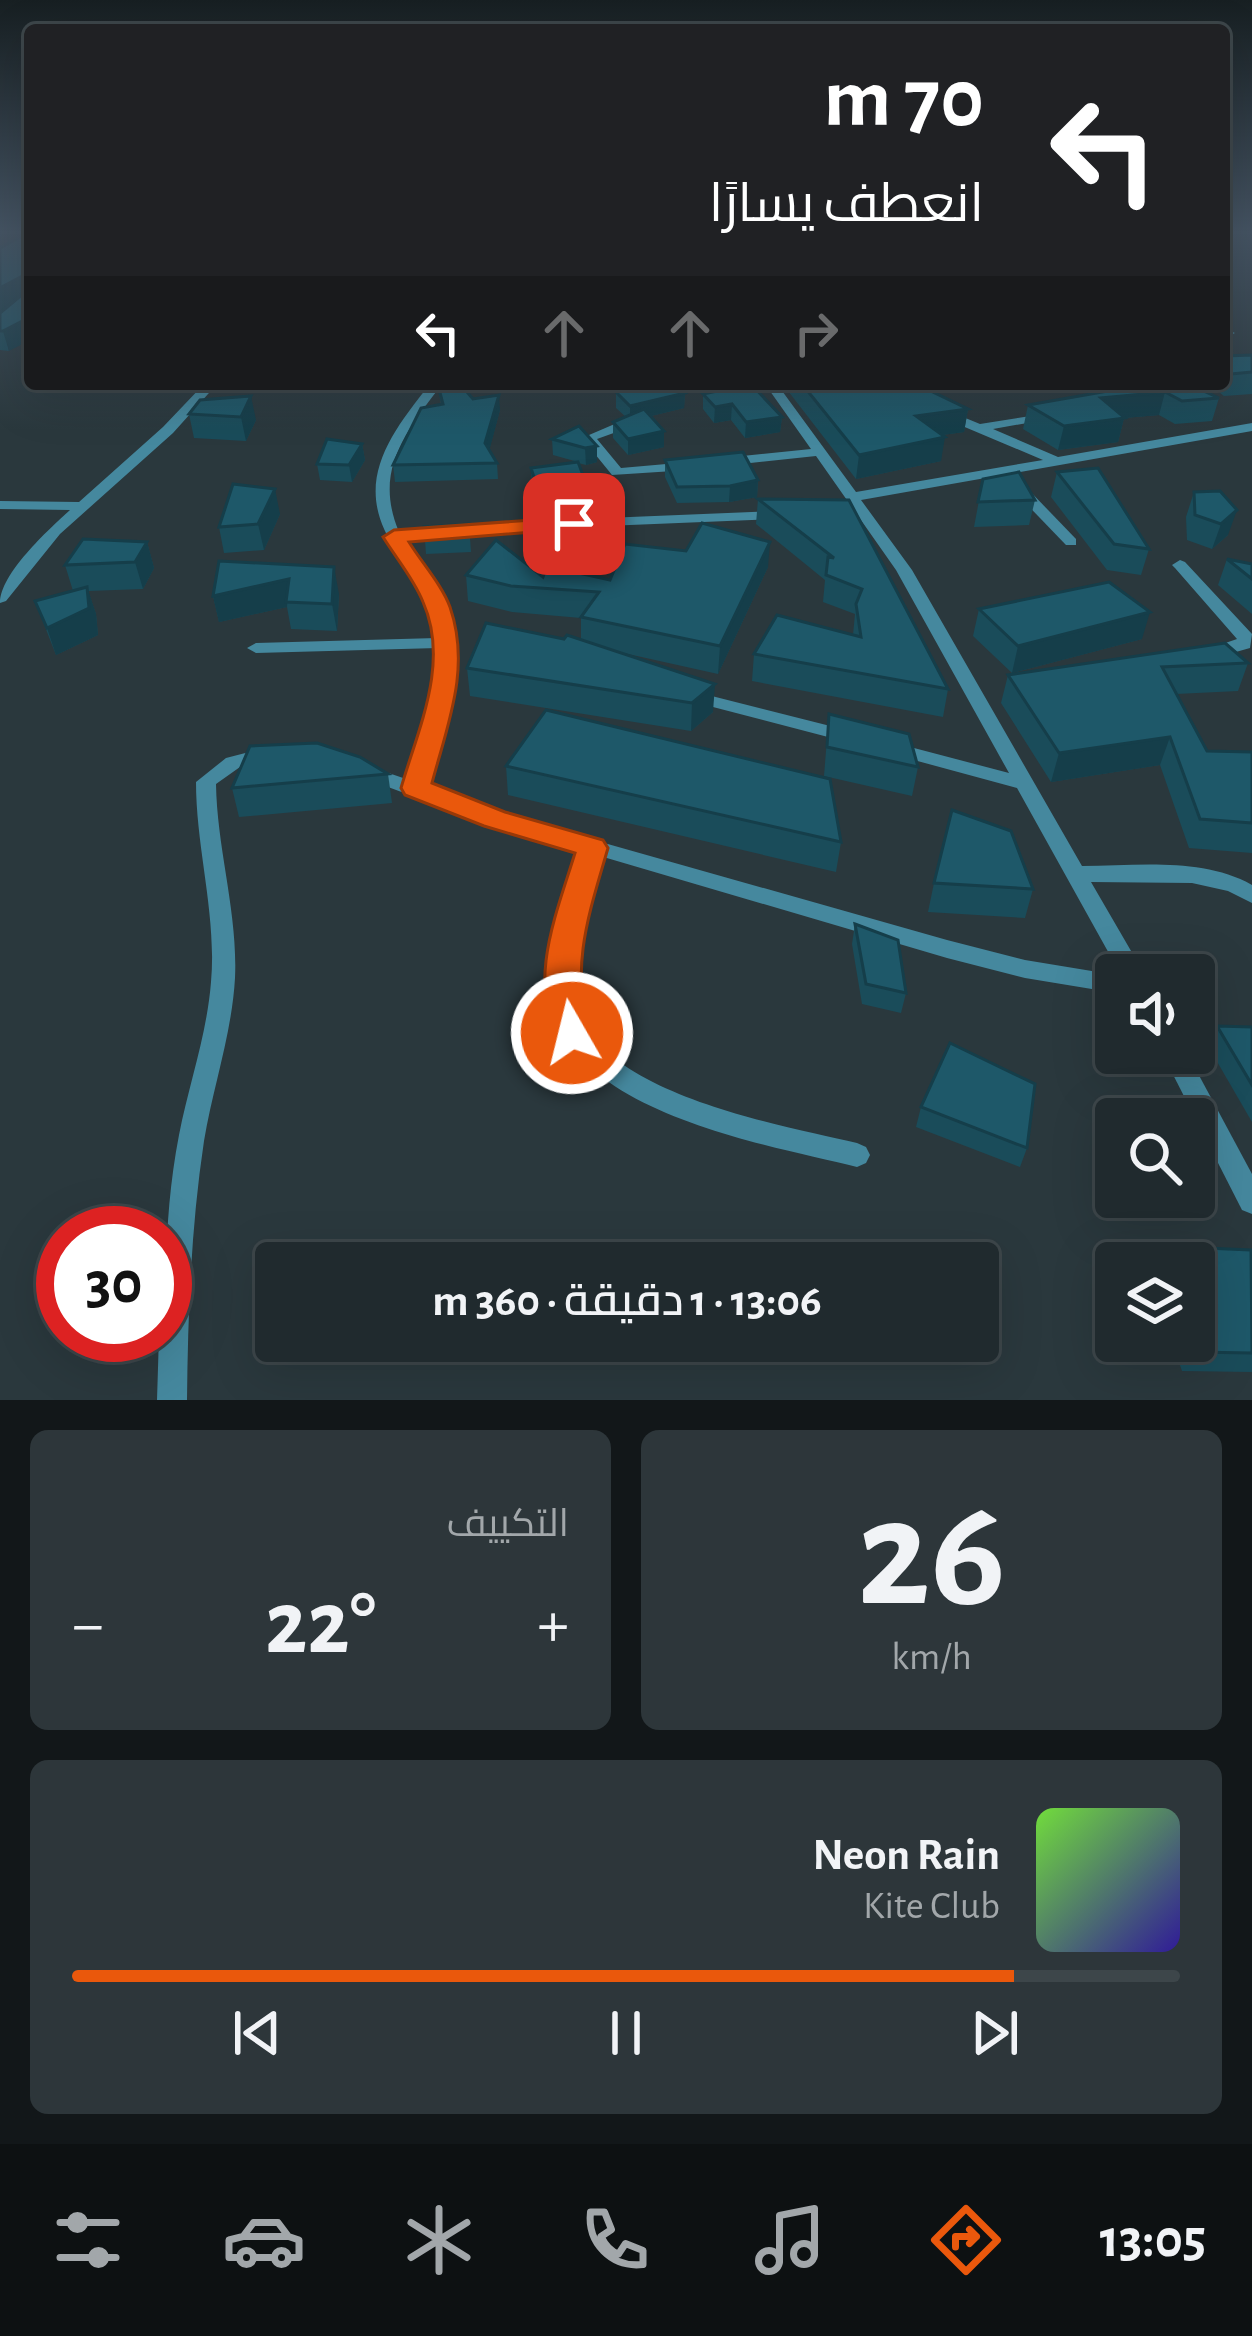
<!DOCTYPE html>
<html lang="ar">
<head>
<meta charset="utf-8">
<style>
  :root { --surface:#202a2e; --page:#2d363a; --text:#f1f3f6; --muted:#a2a7aa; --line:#3d464a; --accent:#ea580c }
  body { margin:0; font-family:"Alegreya Sans",Cairo,sans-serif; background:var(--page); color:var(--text); direction:rtl; height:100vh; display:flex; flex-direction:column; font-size:45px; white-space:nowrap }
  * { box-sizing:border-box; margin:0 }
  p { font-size:39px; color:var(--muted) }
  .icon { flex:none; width:66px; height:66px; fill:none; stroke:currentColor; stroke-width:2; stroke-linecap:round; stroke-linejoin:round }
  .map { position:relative; height:1400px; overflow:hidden; direction:ltr }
  .details { display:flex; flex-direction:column; gap:30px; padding:30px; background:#121719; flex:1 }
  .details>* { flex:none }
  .banner { position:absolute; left:24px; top:24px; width:1206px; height:366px; border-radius:12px; box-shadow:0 12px 48px #0002,0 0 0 3px var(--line); direction:rtl; background:#202124; color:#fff; overflow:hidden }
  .controls { position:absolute; left:1095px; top:954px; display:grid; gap:24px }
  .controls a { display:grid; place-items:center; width:120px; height:120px; border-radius:12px; background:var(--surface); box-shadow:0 12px 48px #0002,0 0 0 3px var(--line); font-size:60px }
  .speed { position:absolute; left:36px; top:1206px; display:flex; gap:24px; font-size:60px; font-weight:700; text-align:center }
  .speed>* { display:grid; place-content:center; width:156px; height:156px; border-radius:50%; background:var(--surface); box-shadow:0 12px 48px #0002,0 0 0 3px var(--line); line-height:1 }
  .speed .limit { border:18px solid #d22; background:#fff; color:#111 }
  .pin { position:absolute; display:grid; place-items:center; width:102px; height:102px; color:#fff; margin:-51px; border-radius:24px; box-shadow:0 6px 18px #0006 }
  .me { position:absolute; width:132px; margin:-66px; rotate:352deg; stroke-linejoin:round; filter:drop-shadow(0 0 9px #0008) }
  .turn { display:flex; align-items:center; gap:42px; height:252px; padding:0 48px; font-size:54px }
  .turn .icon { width:156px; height:156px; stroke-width:2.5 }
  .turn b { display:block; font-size:84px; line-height:102px }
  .lanes { display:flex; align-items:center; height:114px; padding:0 48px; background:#0003; justify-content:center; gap:60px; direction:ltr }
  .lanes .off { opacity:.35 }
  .big { font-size:90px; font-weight:600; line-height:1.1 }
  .details .tile { flex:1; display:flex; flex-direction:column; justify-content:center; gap:18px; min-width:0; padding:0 42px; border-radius:18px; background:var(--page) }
  .details .dial { align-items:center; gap:0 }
  .dial b { font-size:156px; line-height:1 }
  .song { display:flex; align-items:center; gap:36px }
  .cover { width:144px; height:144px; border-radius:18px; background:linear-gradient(135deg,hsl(100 70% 55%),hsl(250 70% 35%)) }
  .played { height:12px; border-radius:6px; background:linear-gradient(90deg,var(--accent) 85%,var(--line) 85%) }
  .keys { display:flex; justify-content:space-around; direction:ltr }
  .heat { display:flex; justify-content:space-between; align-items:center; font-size:66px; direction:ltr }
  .details .tiles { flex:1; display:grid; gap:30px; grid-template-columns:1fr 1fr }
  .tile:last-child { grid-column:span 2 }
  .trip { position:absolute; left:255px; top:1242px; width:744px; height:120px; border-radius:12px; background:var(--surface); box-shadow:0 12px 48px #0002,0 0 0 3px var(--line); font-weight:600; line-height:120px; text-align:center; direction:rtl }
  .dock { display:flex; height:192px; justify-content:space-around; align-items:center; background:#0d1112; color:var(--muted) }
  .dock .icon { width:84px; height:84px }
  .dock .on { color:var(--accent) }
  .dock b { font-size:54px; color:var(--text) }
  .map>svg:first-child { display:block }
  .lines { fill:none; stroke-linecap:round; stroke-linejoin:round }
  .minor { fill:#45889e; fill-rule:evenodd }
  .wall { fill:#1a4c5a }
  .shaded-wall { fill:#153e4a }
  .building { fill:#1e5869; stroke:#153e4a; stroke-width:3 }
  .route { fill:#ea580c; stroke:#983908; stroke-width:3 }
</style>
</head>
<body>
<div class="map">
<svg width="1252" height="1400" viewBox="0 0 1252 1400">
  <rect width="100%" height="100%" fill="#2a383d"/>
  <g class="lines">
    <g class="minor">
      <polygon points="1224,328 1235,333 1229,336 1224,335"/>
      <path d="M204 384H217L173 433 60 534 6 601 0 603C0 574 48 530 70 510L0 509V501L79 502 163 427Z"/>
      <path d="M430 384H442C406 432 373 470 399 532L557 520 779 511 786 515 779 519 557 528 404 541C418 561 435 581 445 604 470 664 443 727 426 786L502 814 947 940 1025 960 1116 975V993L1025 978 947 958 600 856C587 900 564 954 574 1000 595 1094 778 1124 857 1143L866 1147 870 1155 866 1163 857 1167C765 1144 564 1112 550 995 544 947 567 896 580 851L488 824 361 777 358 772 368 766 409 780 434 695 438 648 256 653 247 648 256 643 437 638C433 605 416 580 398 553 351 487 386 439 430 384Z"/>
      <path d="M765 384H777L856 492 1043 460 941 417V411L946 410 980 424 1050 413V419L993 429 1058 457 1252 423V431L861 500 912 570 1082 866C1137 866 1202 857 1252 885V903L1228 891 1192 883 1091 882 1145 975H1121L1017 788 888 753 886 749 888 745 895 743 1009 773 896 570 816 456 723 466 716 462 723 458 811 449Z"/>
      <polygon points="617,423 622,424 622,430 597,439 621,468 689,462 696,466 689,470 612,475 582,438"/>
      <polygon points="1017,482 1022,483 1076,539 1076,545 1066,545 1012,489 1010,486"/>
      <polygon points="1180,560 1185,562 1252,634 1250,648 1211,659 1205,658 1202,654 1205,650 1237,639 1175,568 1172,565"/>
      <polygon points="692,691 858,733 860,737 851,743 686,700 683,696"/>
      <path d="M265 748 274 754 272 758 240 767 216 784C217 849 238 913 235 978 232 1033 213 1087 204 1141 191 1227 188 1313 187 1400H157L159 1335H165C165 1267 166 1202 179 1135 189 1084 207 1034 211 982 217 915 196 849 196 782L226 758Z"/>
      <polygon points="1162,1053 1187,1053 1252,1174 1252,1214 1242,1210"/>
    </g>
  </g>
  <g class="wall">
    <polygon points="0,312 9,351 0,350"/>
    <polygon points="1252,355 1252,394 1224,396 1209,384 1224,384 1224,356"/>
    <polygon points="713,384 756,384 752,386 782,417 780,432 745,438 731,420 714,423 703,409 703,394 723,390"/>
    <polygon points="785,384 916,384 968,409 964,432 942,435 941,461 856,479 785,387"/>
    <polygon points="1148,384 1219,398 1212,421 1175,424 1159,415 1124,418 1118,442 1058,450 1023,429 1028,405"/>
    <polygon points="438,385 500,410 489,450 497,463 498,479 395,482 393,465 441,405"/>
    <polygon points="616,392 685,393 684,408 651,416 664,447 628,455 613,438 613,422 626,417 616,408"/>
    <polygon points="200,400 256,420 246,441 194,438 189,414"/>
    <polygon points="579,426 597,462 586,465 578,463 589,491 590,508 540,509 532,485 531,468 578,462 553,455 552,439"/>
    <polygon points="362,444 365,460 352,482 320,480 317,464"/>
    <polygon points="665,460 758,480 757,497 729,502 677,503 665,477"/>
    <polygon points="1057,472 1149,549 1141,575 1107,570 1051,497"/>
    <polygon points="983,479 1035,500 1029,525 974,527"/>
    <polygon points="1220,491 1228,535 1212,549 1187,540 1186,517 1194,492"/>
    <polygon points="758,499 849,500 948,689 943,717 752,681 754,654 853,635 855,614 823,602 825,580 756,524"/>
    <polygon points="280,514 264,550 224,553 219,527"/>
    <polygon points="469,524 471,552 426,554 424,527"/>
    <polygon points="147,542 154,568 143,589 88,591 96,614 98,635 56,655 35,601 73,591 65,565"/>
    <polygon points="1227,559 1252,564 1252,614 1218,585"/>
    <polygon points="768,567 718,674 619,652 713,712 691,731 470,696 467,668 564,639 581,639 581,618 512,612 468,601 466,575 610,580"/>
    <polygon points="339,594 337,631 291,629 287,607 219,622 213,596"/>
    <polygon points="979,609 1142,639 1012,673 973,636"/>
    <polygon points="1248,663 1238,691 1176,694 1207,751 1252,752 1252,853 1189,848 1160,765 1051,782 1001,703 1008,675"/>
    <polygon points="829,714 918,767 912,796 824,776"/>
    <polygon points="506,766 841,842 836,872 508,795"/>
    <polygon points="388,774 392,803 239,817 232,788"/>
    <polygon points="934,883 1033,889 1025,918 928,912"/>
    <polygon points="855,924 906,993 901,1013 862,1004 852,944"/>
    <polygon points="1217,1026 1252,1027 1252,1122 1208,1046"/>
    <polygon points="921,1107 1027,1148 1020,1167 916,1127"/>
    <polygon points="1158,1246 1252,1253 1252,1372 1182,1371 1172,1341 1194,1341 1194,1263 1149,1263"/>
  </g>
  <g class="shaded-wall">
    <polygon points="30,272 30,296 0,312 0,288"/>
    <polygon points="30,317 30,340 9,351 3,331"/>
    <polygon points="1165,392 1159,415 1124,418 1118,442 1058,450 1064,426 1101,398"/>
    <polygon points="685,393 684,408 630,421 630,406"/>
    <polygon points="499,395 500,410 487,459 485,443"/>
    <polygon points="251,396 256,420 246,441 241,417"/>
    <polygon points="732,404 731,420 714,423 715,407"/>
    <polygon points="968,409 964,432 913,439 916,416"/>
    <polygon points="782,417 780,432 745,438 746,422"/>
    <polygon points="664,431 664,447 628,455 628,439"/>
    <polygon points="945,437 941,461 856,479 859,455"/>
    <polygon points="362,444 365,460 352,482 349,465"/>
    <polygon points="597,446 597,462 586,465 585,448"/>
    <polygon points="758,480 757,497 729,502 730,486"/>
    <polygon points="275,489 280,514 264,550 258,524"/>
    <polygon points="1237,510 1228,535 1212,549 1221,524"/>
    <polygon points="147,542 154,568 143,589 135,562"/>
    <polygon points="770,542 768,567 718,674 720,646"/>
    <polygon points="334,567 339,594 337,631 332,604"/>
    <polygon points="289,579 287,607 219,622 213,596"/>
    <polygon points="87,587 96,614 98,635 56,655 47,628"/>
    <polygon points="1150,612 1142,639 1012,673 1018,646"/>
    <polygon points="715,684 713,712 691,731 692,703"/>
    <polygon points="1170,737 1160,765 1051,782 1059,753"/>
  </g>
  <g class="building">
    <polygon points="30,235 30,272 0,288 0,248 22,236"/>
    <polygon points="30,288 30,317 3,331 0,331 0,313"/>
    <polygon points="1252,355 1252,372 1231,374 1224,368 1224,356"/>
    <polygon points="442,384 460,384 473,399 499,395 485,443 497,463 393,465 421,408 443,404 438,385"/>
    <polygon points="647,384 673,384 685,393 630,406 616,392"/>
    <polygon points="751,384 782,417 746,422 732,404 715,407 703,394"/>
    <polygon points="802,384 916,384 968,409 916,416 945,437 859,455"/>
    <polygon points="1148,384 1188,384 1219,398 1182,401 1165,392 1101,398 1125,418 1064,426 1028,405"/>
    <polygon points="251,396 241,417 189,414 200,400"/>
    <polygon points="644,409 664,431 628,439 613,422"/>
    <polygon points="579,426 597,446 585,448 552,439"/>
    <polygon points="327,439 362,444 349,465 317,464"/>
    <polygon points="743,452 758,480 730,486 677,487 665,460"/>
    <polygon points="578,462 589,491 539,493 531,468"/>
    <polygon points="1098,468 1149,549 1114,544 1057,472"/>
    <polygon points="1019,472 1035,500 978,502 983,479"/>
    <polygon points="233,484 275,489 258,524 219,527"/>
    <polygon points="1220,491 1237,510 1221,524 1195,515 1194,492"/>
    <polygon points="758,499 849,500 948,689 754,654 777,615 861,637 856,604 862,589 826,575 828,557 834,558"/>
    <polygon points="702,523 770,542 720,646 581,617 599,592 511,586 466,575 496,540 543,577 547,566 610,580 625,544 686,551"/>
    <polygon points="469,524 470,535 425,537 424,527"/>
    <polygon points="83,539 147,542 135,562 65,565"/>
    <polygon points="1227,559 1252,564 1252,579"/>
    <polygon points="219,561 334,567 332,604 286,602 289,579 213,596"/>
    <polygon points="1109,582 1150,612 1018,646 979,609"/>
    <polygon points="87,587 89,608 47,628 35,601"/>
    <polygon points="486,623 564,639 567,635 715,684 692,703 467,668"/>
    <polygon points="1225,643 1248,663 1162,667 1207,751 1252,752 1252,823 1200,819 1170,737 1059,753 1008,675"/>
    <polygon points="546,710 830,779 841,842 506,766"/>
    <polygon points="829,714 909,734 918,767 827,747"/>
    <polygon points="317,743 360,757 388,774 232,788 250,746"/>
    <polygon points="952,810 1011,831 1033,889 934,883"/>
    <polygon points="855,924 898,940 906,993 866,984"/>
    <polygon points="1217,1026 1252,1027 1252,1085"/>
    <polygon points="950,1043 1035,1084 1027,1148 921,1107"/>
    <polygon points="1158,1246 1251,1250 1252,1353 1193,1352 1189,1341 1194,1341 1194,1263 1163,1263"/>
  </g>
  <linearGradient id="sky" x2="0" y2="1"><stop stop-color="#171f22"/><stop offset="0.54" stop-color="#445362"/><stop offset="1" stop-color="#445362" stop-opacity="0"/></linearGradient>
  <rect width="1252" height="430" fill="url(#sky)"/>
  <path class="route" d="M574 517 585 524 582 528 409 542C422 563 442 585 450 607 471 668 448 723 432 783L505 812 603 840 608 848C590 911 569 967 590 1033L584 1043 572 1048 559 1043C527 981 556 915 575 853L484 826 405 795 401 788C418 729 450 663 423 602 414 579 396 558 383 537L394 530Z"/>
</svg>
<div class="controls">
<a><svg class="icon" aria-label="sound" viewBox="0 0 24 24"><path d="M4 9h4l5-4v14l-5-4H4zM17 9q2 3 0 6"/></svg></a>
<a><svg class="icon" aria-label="search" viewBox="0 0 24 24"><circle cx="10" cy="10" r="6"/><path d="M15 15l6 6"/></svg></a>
<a><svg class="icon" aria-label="layers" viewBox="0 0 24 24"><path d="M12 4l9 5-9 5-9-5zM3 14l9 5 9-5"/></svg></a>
</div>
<div class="speed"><div class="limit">30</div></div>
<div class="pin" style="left:574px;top:524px;background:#d93025"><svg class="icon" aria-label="arrive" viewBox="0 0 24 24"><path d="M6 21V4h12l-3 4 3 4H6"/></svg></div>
<svg class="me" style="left:572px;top:1033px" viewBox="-20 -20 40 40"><circle r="17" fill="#ea580c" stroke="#fff" stroke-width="3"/><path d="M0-11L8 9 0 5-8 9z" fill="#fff"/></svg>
<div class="trip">13:06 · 1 دقيقة · 360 m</div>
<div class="banner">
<div class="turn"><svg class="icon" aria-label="left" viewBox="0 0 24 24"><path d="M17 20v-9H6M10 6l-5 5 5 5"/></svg><div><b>70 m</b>انعطف يسارًا</div></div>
<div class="lanes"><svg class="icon" aria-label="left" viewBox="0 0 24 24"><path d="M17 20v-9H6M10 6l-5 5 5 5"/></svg><svg class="icon off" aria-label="ahead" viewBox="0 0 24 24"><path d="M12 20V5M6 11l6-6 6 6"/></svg><svg class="icon off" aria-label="ahead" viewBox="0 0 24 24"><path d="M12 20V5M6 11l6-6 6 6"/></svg><svg class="icon off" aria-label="right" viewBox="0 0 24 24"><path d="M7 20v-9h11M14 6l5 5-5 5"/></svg></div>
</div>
</div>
<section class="details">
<div class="tiles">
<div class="tile dial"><b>26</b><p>km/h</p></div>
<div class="tile"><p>التكييف</p>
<div class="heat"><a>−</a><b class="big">22°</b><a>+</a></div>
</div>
<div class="tile">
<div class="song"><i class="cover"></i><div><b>Neon Rain</b><p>Kite Club</p></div></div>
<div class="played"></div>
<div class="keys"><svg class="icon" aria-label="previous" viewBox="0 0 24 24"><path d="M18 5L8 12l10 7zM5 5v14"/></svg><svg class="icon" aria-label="pause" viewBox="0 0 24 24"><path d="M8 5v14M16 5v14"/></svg><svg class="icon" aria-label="next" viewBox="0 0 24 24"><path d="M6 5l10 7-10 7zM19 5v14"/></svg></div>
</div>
</div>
</section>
<nav class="dock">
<b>13:05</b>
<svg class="icon on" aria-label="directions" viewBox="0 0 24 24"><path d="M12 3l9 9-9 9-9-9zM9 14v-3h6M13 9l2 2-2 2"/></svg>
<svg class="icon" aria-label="music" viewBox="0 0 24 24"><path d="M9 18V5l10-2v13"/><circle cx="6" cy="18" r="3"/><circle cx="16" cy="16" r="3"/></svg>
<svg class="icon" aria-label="phone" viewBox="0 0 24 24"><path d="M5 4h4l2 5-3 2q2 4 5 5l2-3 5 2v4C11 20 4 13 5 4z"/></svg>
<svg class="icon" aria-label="climate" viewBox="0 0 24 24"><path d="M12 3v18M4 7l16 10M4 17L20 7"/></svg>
<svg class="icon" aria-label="car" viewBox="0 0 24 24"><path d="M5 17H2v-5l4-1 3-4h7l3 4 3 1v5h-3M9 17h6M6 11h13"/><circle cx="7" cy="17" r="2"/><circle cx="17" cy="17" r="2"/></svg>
<svg class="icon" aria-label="filters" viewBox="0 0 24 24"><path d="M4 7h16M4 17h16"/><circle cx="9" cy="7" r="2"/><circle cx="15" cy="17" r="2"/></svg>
</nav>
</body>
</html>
